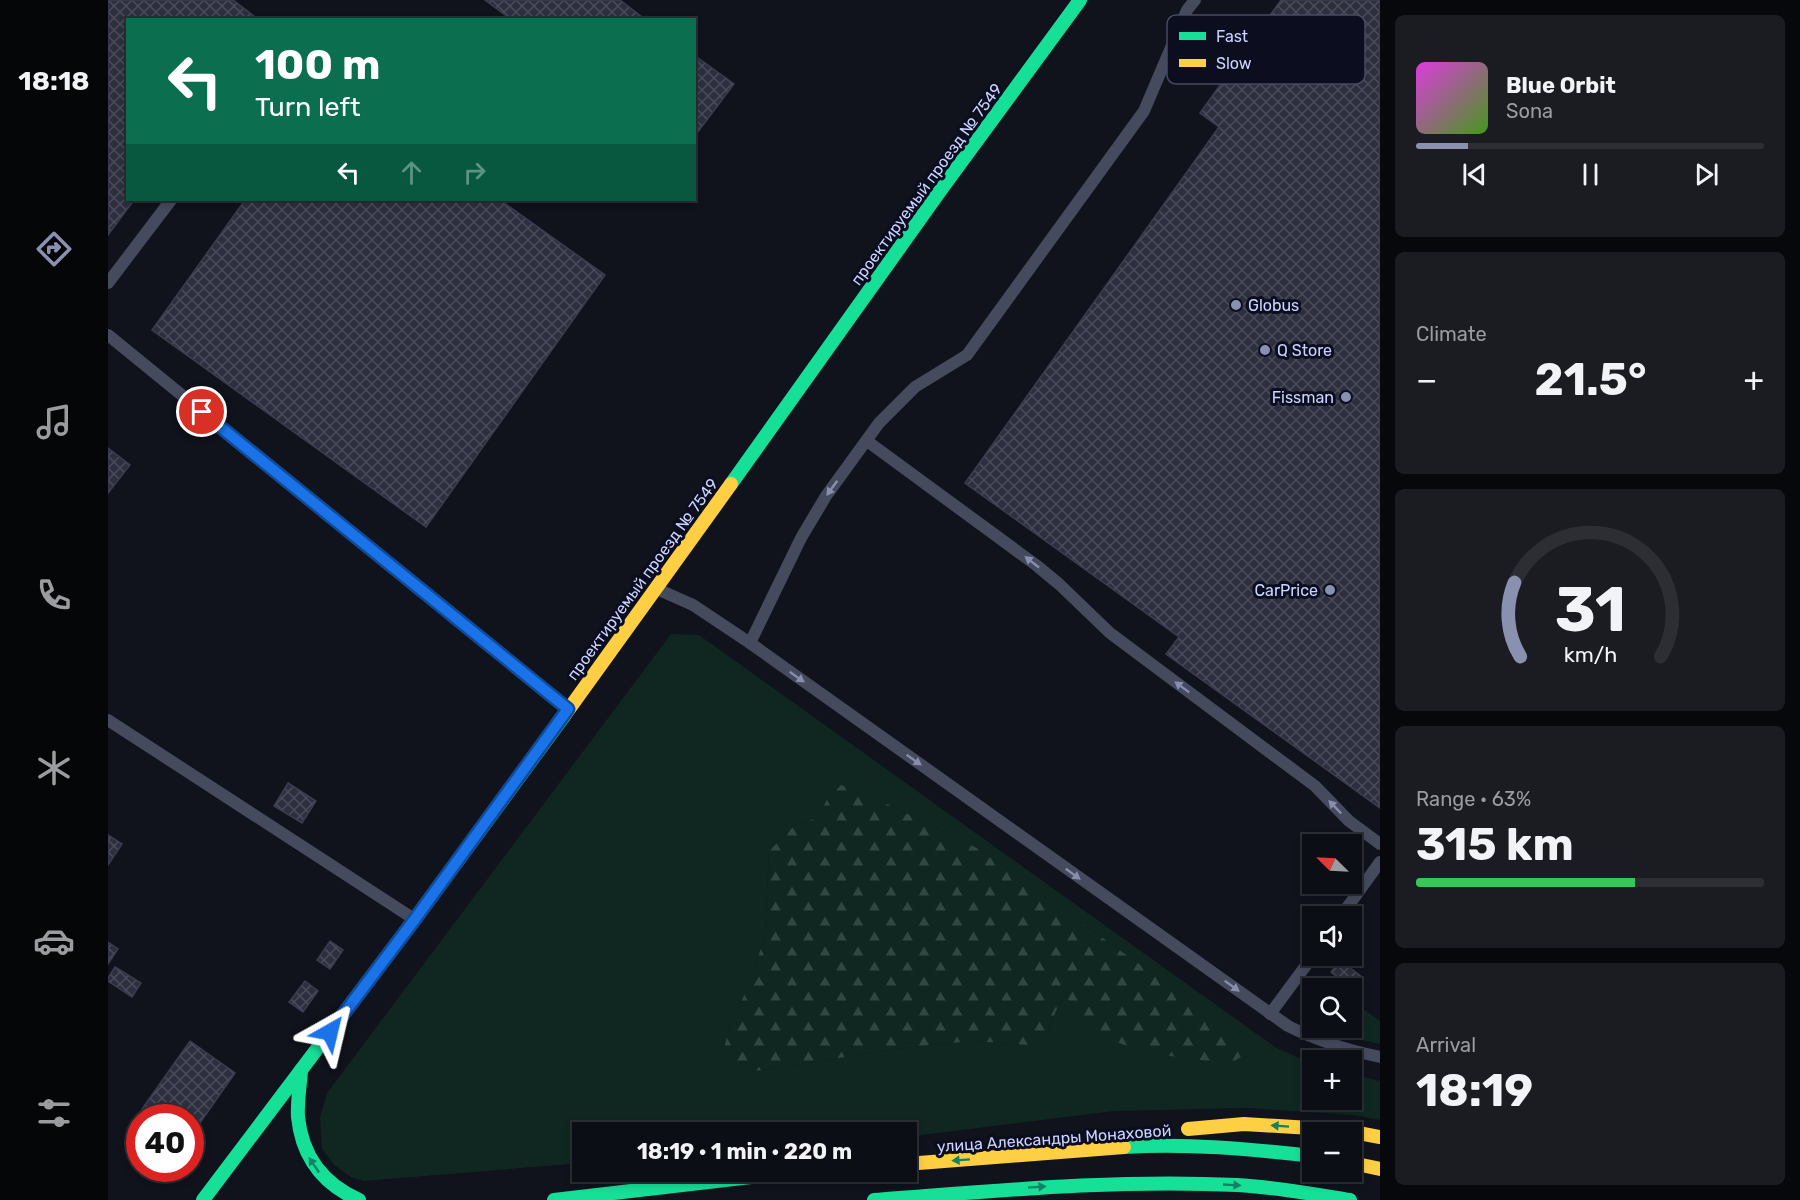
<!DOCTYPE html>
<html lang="en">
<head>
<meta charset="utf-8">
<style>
  :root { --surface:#0c0e15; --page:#1a1c22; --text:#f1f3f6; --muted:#9a9ca0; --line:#2c2e34; --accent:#8a90b0 }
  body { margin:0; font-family:Rubik,sans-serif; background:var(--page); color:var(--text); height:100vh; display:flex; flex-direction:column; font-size:22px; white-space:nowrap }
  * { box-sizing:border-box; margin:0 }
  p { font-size:20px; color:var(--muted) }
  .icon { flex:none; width:33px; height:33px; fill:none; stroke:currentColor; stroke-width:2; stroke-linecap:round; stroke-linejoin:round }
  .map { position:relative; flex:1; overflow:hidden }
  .details { display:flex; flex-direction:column; gap:15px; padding:15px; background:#07080c; width:420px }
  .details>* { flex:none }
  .top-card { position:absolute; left:18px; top:18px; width:570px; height:183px; border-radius:0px; box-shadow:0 3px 9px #0003,0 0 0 2px var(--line); background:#0b6e4f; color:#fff; overflow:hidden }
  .needle { width:39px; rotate:294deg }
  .buttons { position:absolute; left:1194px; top:834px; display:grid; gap:12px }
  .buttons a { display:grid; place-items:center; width:60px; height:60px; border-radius:0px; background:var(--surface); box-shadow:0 3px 9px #0003,0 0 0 2px var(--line); font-size:30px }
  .speed { position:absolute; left:18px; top:1104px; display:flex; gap:12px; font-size:30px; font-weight:700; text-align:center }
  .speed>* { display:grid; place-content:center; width:78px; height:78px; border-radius:50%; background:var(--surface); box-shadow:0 3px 9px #0003,0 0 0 2px var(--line); line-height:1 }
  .speed .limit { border:9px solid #d22; background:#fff; color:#111 }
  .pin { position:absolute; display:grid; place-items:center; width:51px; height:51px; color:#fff; margin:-26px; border:3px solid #fff; border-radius:50%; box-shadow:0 2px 6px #0007 }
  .me { position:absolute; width:66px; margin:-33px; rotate:37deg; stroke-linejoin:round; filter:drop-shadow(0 0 4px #0008) }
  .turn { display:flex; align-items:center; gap:21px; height:126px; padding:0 30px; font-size:27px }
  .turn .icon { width:78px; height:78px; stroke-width:2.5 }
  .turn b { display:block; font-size:42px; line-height:51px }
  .lanes { display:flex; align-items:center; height:57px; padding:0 30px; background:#0003; justify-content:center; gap:30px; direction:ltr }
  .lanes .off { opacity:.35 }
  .big { font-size:45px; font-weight:700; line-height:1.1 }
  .details .tile { flex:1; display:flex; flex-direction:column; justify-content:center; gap:9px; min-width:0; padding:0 21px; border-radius:9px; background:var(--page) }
  .details .dial { align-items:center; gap:0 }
  .dial svg { height:156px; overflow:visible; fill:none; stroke:var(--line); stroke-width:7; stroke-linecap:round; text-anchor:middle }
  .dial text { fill:var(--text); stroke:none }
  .song { display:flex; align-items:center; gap:18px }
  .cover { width:72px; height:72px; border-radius:9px; background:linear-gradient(135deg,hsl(300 70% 55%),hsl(100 70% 35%)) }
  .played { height:6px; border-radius:3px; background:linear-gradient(90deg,var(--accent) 15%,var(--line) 15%) }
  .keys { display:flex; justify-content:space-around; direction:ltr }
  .heat { display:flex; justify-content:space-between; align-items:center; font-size:33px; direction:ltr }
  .charge { height:9px; border-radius:4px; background:linear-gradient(90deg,#34c759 63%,var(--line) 0) }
  .trip { position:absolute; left:464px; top:1122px; width:345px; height:60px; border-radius:0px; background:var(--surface); box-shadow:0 3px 9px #0003,0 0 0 2px var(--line); font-weight:700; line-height:60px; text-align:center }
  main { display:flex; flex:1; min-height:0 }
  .tabs { display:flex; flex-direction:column; width:108px; justify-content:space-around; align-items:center; background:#050608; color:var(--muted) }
  .tabs .icon { width:42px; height:42px }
  .tabs .selected { color:var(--accent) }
  .tabs b { font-size:27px; color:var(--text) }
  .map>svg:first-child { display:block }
  .green { fill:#0f2720; fill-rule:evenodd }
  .forest { fill:url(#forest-firs) }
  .building { fill:url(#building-cross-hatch); stroke:#3a3d50; stroke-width:1.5 }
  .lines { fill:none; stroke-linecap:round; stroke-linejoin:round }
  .lane { stroke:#454a5d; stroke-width:12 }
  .fast { stroke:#16e098; stroke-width:14 }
  .slow { stroke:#ffcf43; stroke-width:14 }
  .oneway { fill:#888fae }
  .oneway2 { fill:#128262 }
  .route-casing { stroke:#114b97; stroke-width:15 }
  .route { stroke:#1a73e8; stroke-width:10 }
  .poi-dot { fill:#8a90b0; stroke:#0c0e20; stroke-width:2 }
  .labels { text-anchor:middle; stroke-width:6; stroke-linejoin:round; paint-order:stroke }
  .street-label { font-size:16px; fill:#cbd4ff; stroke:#0c0e20 }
  .poi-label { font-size:16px; fill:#cbd4ff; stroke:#0c0e20; text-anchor:start }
  .key { fill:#0c0e20; stroke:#454963; stroke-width:1.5 }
  .key-label { font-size:16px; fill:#cbd4ff }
</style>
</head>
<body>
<main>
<nav class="tabs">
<b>18:18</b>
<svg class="icon selected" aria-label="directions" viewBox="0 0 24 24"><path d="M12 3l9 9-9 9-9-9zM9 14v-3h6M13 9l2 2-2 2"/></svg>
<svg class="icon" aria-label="music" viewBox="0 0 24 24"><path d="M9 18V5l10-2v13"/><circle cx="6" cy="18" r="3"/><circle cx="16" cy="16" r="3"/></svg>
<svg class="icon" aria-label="phone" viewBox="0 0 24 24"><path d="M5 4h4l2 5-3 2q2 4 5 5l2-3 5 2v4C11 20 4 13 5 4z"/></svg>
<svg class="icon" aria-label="climate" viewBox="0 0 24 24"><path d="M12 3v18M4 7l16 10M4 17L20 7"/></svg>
<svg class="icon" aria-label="car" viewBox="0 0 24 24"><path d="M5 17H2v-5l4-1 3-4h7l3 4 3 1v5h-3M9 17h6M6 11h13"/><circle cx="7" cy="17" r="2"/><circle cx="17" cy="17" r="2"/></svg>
<svg class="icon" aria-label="filters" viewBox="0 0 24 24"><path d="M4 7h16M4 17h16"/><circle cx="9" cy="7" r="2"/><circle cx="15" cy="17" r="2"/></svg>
</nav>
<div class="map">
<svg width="1272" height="1200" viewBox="0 0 1272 1200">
  <defs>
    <pattern id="forest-firs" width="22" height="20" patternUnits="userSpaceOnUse" patternTransform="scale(1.5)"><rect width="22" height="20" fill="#0f2720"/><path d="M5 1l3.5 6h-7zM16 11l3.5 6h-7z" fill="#314541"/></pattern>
    <pattern id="building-cross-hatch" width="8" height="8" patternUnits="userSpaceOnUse" patternTransform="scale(1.5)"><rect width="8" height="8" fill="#2e2f3e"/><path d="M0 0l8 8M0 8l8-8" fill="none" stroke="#4b4c5b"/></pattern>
  </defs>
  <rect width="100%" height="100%" fill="#10121c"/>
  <g class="green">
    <path d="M563 634 591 635 1167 1047 1204 1064V1100H1244V1074L1272 1081V1120L1245 1115 1139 1108 1006 1111 798 1137V1132H474V1163L256 1181 243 1177 226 1165 214 1149 212 1118 219 1093ZM763 796 869 848 1136 1039 983 1027 957 996 948 1011 937 1038 920 1045 864 1041 795 1048 641 1072 620 1032 637 993 657 937 661 851 686 826 711 817 718 801Z"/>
    <polygon points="1244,1001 1272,1021 1272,1044 1243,1038 1214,1028 1244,1028"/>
  </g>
  <path class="forest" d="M733 785 763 796 869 848 1136 1039 1134 1056 1122 1064C1079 1057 1020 1056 985 1028 974 1019 966 1006 957 996L948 1011 937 1038 920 1045 864 1041 795 1048 641 1072 623 1066 615 1053 620 1032 637 993 657 937 661 851 686 826 711 817 718 801Z"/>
  <g class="building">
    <polygon points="0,0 125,0 151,20 20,20 20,200 26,200 0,235"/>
    <polygon points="377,0 512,0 538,20 404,20"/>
    <polygon points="1173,0 1272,0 1272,808 1058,654 1071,637 857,483 1111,127 1092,113"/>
    <polygon points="586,55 626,84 586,137"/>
    <polygon points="137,200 392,200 497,275 318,527 44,330"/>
    <polygon points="0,448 22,465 0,493"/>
    <polygon points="180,783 208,801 194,823 166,806"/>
    <polygon points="0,835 14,844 0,865"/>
    <polygon points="222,941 235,950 222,969 209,960"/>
    <polygon points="0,942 10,949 0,964"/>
    <polygon points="1232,960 1254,977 1245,989 1223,972"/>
    <polygon points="7,967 33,983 24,997 0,981 0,978"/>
    <polygon points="197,981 210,991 195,1012 181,1002"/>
    <polygon points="82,1041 127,1073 87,1130 82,1127 82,1118 69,1118 53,1106 46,1117 34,1109"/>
  </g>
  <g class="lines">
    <g class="lane">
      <polyline points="0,283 63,200"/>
      <polyline points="0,335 459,709"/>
      <polyline points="759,441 928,565 951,584 1002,633 1207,786 1241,821 1272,844"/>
      <path d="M549 589 585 605 642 643 1180 1026C1210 1041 1239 1050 1272 1057"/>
      <polyline points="642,643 693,538 718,496 771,423 807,387 859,355 1036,111 1079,10 1087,0"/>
      <polyline points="0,720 306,919"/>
      <polyline points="1233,916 1272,862"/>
      <polyline points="1162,1014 1205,956"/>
    </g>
    <g class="fast">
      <polyline points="623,484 832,191 972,0"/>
      <path d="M193 1070C192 1086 189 1102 190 1117 194 1157 215 1184 251 1200"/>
      <path d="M1016 1147C1079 1143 1142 1149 1204 1156"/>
      <polyline points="95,1200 307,919 456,716"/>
      <polyline points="446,1200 643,1177 708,1172"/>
      <path d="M766 1200C887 1191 1008 1179 1129 1185 1167 1187 1205 1194 1242 1200"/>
    </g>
    <g class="slow">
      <polyline points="456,716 623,484"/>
      <polyline points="1080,1129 1136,1124 1235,1130 1272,1137"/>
      <polyline points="1244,1163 1272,1169"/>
      <polyline points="798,1164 1016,1147"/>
    </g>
  </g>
  <defs><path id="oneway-solid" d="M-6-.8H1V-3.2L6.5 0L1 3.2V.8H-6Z" transform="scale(1.5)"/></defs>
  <g class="oneway">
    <use href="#oneway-solid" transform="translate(724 488) rotate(126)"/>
    <use href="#oneway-solid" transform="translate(924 562) rotate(-142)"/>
    <use href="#oneway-solid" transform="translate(689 677) rotate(35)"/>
    <use href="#oneway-solid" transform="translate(1074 687) rotate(-143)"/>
    <use href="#oneway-solid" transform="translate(806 760) rotate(35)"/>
    <use href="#oneway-solid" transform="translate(1227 807) rotate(-134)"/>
    <use href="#oneway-solid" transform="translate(965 874) rotate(36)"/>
    <use href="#oneway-solid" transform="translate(1124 986) rotate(36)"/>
  </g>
  <g class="oneway2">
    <use href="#oneway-solid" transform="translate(1172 1126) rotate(-176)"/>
    <use href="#oneway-solid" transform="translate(853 1160) rotate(176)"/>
    <use href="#oneway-solid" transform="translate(206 1165) rotate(-124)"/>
    <use href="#oneway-solid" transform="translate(1124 1185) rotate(3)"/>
    <use href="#oneway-solid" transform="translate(929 1187) rotate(-4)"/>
  </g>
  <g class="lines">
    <defs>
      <polyline id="route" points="94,412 460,709 307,919 222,1032"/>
    </defs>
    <use href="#route" class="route-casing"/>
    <use href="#route" class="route"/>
  </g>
  <g class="poi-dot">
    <circle cx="1128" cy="305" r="6"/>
    <circle cx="1157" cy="350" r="6"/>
    <circle cx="1238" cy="397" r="6"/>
    <circle cx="1222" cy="590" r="6"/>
  </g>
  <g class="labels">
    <g class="street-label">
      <text transform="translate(818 184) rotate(-54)" y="6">проектируемый проезд № 7549</text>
      <text transform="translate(534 579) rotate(-54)" y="6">проектируемый проезд № 7549</text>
      <text transform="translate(946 1138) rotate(-4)" y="6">улица Александры Монаховой</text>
    </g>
    <g class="poi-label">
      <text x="1140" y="311">Globus</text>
      <text x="1169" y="356">Q Store</text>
      <text x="1226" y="403" text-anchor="end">Fissman</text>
      <text x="1210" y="596" text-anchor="end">CarPrice</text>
    </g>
  </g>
  <rect x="1059" y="15" width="198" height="69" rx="9" class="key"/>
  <rect x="1071" y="32" width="27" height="8" fill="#16e098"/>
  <rect x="1071" y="59" width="27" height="8" fill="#ffcf43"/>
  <g class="key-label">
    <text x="1108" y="42">Fast</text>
    <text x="1108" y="69">Slow</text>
  </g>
</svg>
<div class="buttons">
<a><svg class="needle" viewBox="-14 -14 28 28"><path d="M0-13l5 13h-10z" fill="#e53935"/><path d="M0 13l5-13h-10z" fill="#9a9ca0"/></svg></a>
<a><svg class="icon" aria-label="sound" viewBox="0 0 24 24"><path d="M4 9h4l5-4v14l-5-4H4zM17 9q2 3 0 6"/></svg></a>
<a><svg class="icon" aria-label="search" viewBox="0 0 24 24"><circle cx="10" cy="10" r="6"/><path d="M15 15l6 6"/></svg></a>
<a>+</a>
<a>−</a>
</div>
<div class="speed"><div class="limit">40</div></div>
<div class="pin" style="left:94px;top:412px;background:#d93025"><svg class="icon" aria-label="arrive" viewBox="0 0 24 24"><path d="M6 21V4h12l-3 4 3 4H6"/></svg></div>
<svg class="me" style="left:222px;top:1032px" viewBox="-20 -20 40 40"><path d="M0-17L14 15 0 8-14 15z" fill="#1a73e8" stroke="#fff" stroke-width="4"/></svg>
<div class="trip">18:19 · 1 min · 220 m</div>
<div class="top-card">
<div class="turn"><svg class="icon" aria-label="left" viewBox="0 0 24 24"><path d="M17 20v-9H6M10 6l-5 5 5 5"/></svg><div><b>100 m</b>Turn left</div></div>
<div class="lanes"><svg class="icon" aria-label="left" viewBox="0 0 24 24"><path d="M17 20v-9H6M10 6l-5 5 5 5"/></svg><svg class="icon off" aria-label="ahead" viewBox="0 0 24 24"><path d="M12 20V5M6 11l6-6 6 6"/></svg><svg class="icon off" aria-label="right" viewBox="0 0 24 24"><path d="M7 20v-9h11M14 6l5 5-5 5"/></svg></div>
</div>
</div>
<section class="details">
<div class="tile">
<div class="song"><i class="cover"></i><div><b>Blue Orbit</b><p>Sona</p></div></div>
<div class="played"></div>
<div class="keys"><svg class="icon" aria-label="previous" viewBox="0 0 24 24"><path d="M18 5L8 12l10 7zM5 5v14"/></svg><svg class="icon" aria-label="pause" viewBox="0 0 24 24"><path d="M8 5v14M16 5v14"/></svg><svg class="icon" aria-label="next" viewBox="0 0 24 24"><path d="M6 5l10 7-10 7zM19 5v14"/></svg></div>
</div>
<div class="tile"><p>Climate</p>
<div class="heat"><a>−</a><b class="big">21.5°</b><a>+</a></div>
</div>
<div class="tile dial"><svg viewBox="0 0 100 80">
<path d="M14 69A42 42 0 1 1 86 69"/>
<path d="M14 69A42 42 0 0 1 11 31" stroke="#8a90b0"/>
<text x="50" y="56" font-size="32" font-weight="700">31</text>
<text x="50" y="72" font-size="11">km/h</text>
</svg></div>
<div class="tile"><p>Range · 63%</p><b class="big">315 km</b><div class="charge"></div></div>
<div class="tile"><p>Arrival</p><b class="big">18:19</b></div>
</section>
</main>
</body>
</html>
